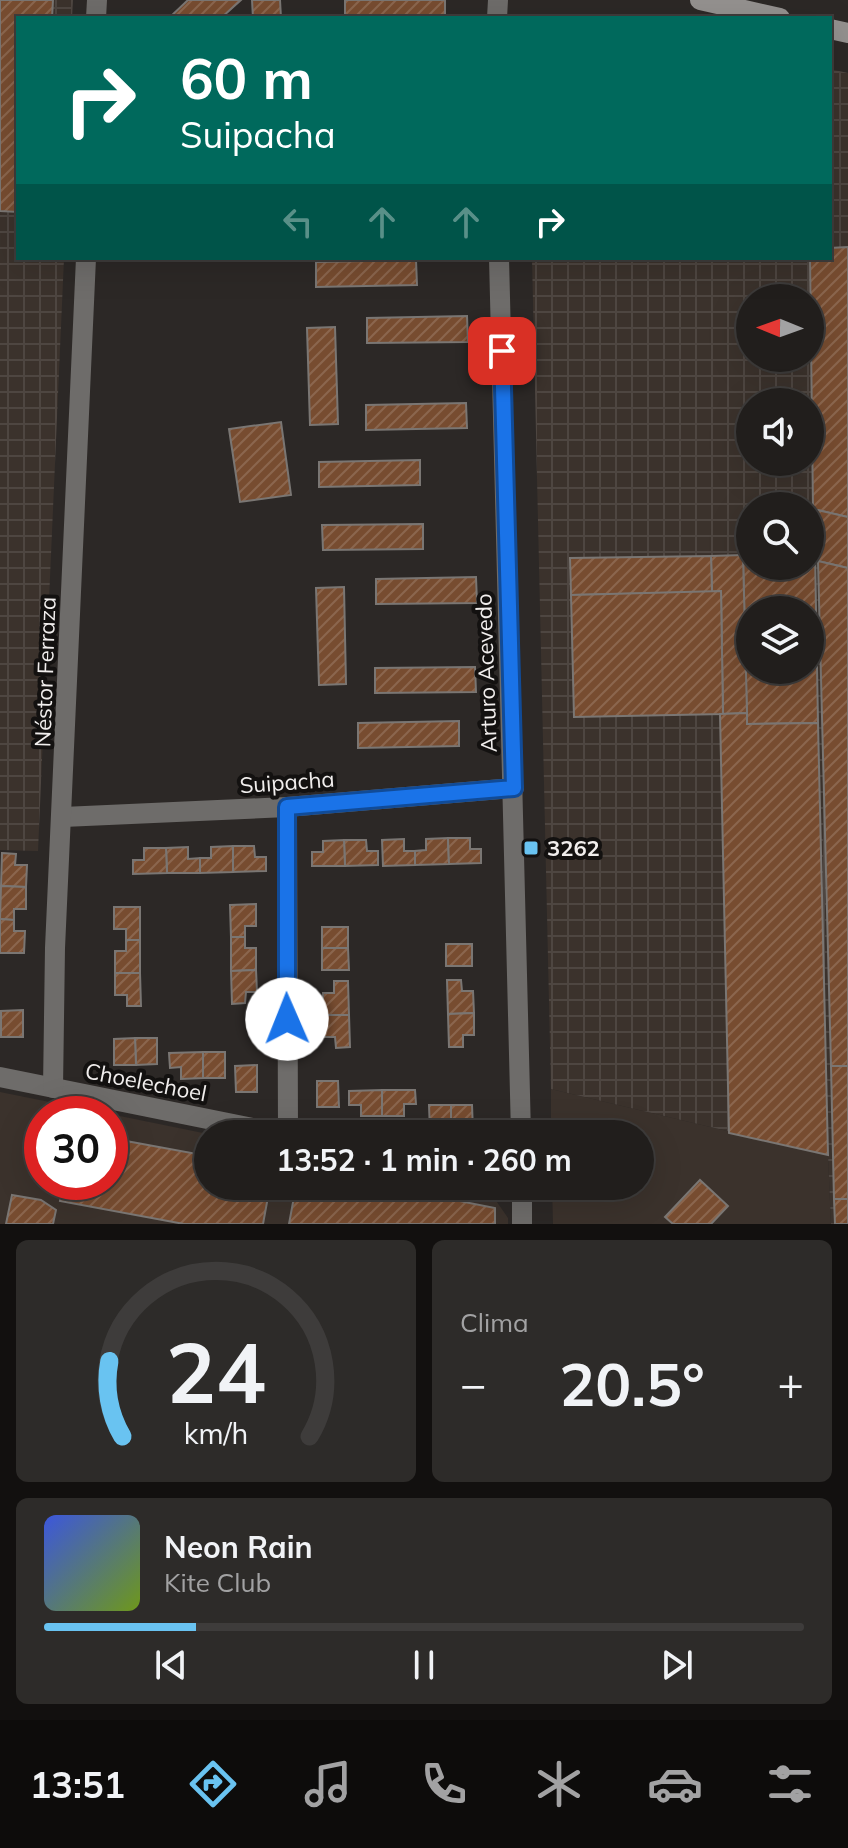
<!DOCTYPE html>
<html lang="es">
<head>
<meta charset="utf-8">
<style>
  :root { --surface:#211e1c; --page:#2d2b29; --text:#f1f3f6; --muted:#a2a2a3; --line:#3e3c3b; --accent:#69c3f1 }
  body { margin:0; font-family:Mulish,sans-serif; background:var(--page); color:var(--text); height:100vh; display:flex; flex-direction:column; font-size:30px; white-space:nowrap }
  * { box-sizing:border-box; margin:0 }
  p { font-size:26px; color:var(--muted) }
  .icon { flex:none; width:44px; height:44px; fill:none; stroke:currentColor; stroke-width:2; stroke-linecap:round; stroke-linejoin:round }
  .map { position:relative; height:1224px; overflow:hidden }
  .details { display:flex; flex-direction:column; gap:16px; padding:16px; background:#12100f; flex:1 }
  .details>* { flex:none }
  .banner { position:absolute; left:16px; top:16px; width:816px; height:244px; border-radius:0px; box-shadow:0 8px 32px #0002,0 0 0 2px var(--line); background:#00695c; color:#fff; overflow:hidden }
  .needle { width:52px; rotate:271deg }
  .fabs { position:absolute; left:736px; top:284px; display:grid; gap:16px }
  .fabs a { display:grid; place-items:center; width:88px; height:88px; border-radius:50%; background:var(--surface); box-shadow:0 8px 32px #0002,0 0 0 2px var(--line); font-size:40px }
  .speed { position:absolute; left:24px; top:1096px; display:flex; gap:16px; font-size:40px; font-weight:700; text-align:center }
  .speed>* { display:grid; place-content:center; width:104px; height:104px; border-radius:50%; background:var(--surface); box-shadow:0 8px 32px #0002,0 0 0 2px var(--line); line-height:1 }
  .speed .limit { border:12px solid #d22; background:#fff; color:#111 }
  .pin { position:absolute; display:grid; place-items:center; width:68px; height:68px; color:#fff; margin:-34px; border-radius:16px; box-shadow:0 4px 12px #0006 }
  .me { position:absolute; width:88px; margin:-44px; rotate:359deg; stroke-linejoin:round; filter:drop-shadow(0 0 6px #0008) }
  .turn { display:flex; align-items:center; gap:28px; height:168px; padding:0 32px; font-size:36px }
  .turn .icon { width:104px; height:104px; stroke-width:2.5 }
  .turn b { display:block; font-size:56px; line-height:68px }
  .lanes { display:flex; align-items:center; height:76px; padding:0 32px; background:#0003; justify-content:center; gap:40px; direction:ltr }
  .lanes .off { opacity:.35 }
  .big { font-size:60px; font-weight:700; line-height:1.1 }
  .details .widget { flex:1; display:flex; flex-direction:column; justify-content:center; gap:12px; min-width:0; padding:0 28px; border-radius:12px; background:var(--page) }
  .details .dial { align-items:center; gap:0 }
  .dial svg { height:208px; overflow:visible; fill:none; stroke:var(--line); stroke-width:7; stroke-linecap:round; text-anchor:middle }
  .dial text { fill:var(--text); stroke:none }
  .song { display:flex; align-items:center; gap:24px }
  .cover { width:96px; height:96px; border-radius:12px; background:linear-gradient(135deg,hsl(230 70% 55%),hsl(80 70% 35%)) }
  .played { height:8px; border-radius:4px; background:linear-gradient(90deg,var(--accent) 20%,var(--line) 20%) }
  .keys { display:flex; justify-content:space-around; direction:ltr }
  .heat { display:flex; justify-content:space-between; align-items:center; font-size:44px; direction:ltr }
  .details .tiles { flex:1; display:grid; gap:16px; grid-template-columns:1fr 1fr }
  .widget:last-child { grid-column:span 2 }
  .trip { position:absolute; left:194px; top:1120px; width:460px; height:80px; border-radius:40px; background:var(--surface); box-shadow:0 8px 32px #0002,0 0 0 2px var(--line); font-weight:700; line-height:80px; text-align:center }
  .tabs { display:flex; height:128px; justify-content:space-around; align-items:center; background:#0d0c0b; color:var(--muted) }
  .tabs .icon { width:56px; height:56px }
  .tabs .active { color:var(--accent) }
  .tabs b { font-size:36px; color:var(--text) }
  .map>svg:first-child { display:block }
  .built { fill:#3b322c }
  .industrial { fill:url(#industrial-grid); fill-rule:evenodd }
  .building { fill:url(#building-hatch); stroke:#7a7673; stroke-width:2; fill-rule:evenodd }
  .lines { fill:none; stroke-linecap:round; stroke-linejoin:round }
  .minor { stroke:#6e6c6a; stroke-width:20 }
  .secondary { stroke:#94918f; stroke-width:20 }
  .route-casing { stroke:#114b97; stroke-width:20 }
  .route { stroke:#1a73e8; stroke-width:14 }
  .poi-dot { fill:#69c3f1; stroke:#131110; stroke-width:3 }
  .labels { text-anchor:middle; stroke-width:8; stroke-linejoin:round; paint-order:stroke }
  .street-label { font-size:22px; fill:#f1eeed; stroke:#131110 }
  .poi-label { font-size:22px; font-weight:bold; fill:#f1eeed; stroke:#131110; text-anchor:start }
</style>
</head>
<body>
<div class="map">
<svg width="848" height="1224" viewBox="0 0 848 1224">
  <defs>
    <pattern id="industrial-grid" width="8" height="8" patternUnits="userSpaceOnUse" patternTransform="scale(2)"><rect width="8" height="8" fill="#3b322c"/><path d="M0 4h8M4 0v8" fill="none" stroke="#4e4641"/></pattern>
    <pattern id="building-hatch" width="6" height="6" patternUnits="userSpaceOnUse" patternTransform="scale(2)"><rect width="6" height="6" fill="#774c30"/><path d="M-1 1l2-2M0 6l6-6M5 7l2-2" fill="none" stroke="#8b664e"/></pattern>
  </defs>
  <rect width="100%" height="100%" fill="#2c2826"/>
  <g class="built">
    <polygon points="551,1089 828,1155 831,1224 553,1224 552,1186 640,1186 640,1134 551,1134"/>
    <polygon points="0,1092 109,1114 42,1114 42,1182 110,1182 110,1114 208,1134 208,1186 459,1186 490,1192 508,1218 508,1224 0,1224"/>
  </g>
  <g class="industrial">
    <polygon points="0,0 73,0 72,18 18,18 18,258 64,258 38,851 0,850"/>
    <path d="M830 69 848 73V1224H831L828 1155 551 1089 532 258H830ZM750 298H810V358H750ZM750 402H810V462H750ZM750 506H810V566H750ZM750 610H810V670H750Z"/>
  </g>
  <g class="building">
    <polygon points="0,0 53,0 52,18 18,18 18,212 0,211"/>
    <polygon points="188,0 241,0 221,18 169,18"/>
    <polygon points="252,0 280,0 281,18 253,18"/>
    <rect x="345" y="0" width="100" height="18"/>
    <polygon points="848,247 848,517 813,509 810,258 830,258 830,248"/>
    <polygon points="416,260 417,285 316,287 316,262"/>
    <polygon points="467,316 468,342 367,343 367,318"/>
    <polygon points="335,327 338,424 310,425 307,328"/>
    <polygon points="466,403 467,428 366,430 366,405"/>
    <polygon points="281,422 291,495 240,502 229,429"/>
    <polygon points="420,460 420,485 319,487 319,462"/>
    <polygon points="813,509 848,517 848,568 818,561"/>
    <polygon points="423,524 423,549 323,550 322,525"/>
    <path d="M810 553H815L818 723 747 724 743 555H750V566H810ZM750 610H810V670H750Z"/>
    <polygon points="743,555 747,713 723,714 721,591 712,592 711,556"/>
    <polygon points="711,556 712,592 571,595 570,558"/>
    <polygon points="818,561 848,568 848,1066 831,1066"/>
    <polygon points="476,577 477,603 376,604 376,579"/>
    <polygon points="344,587 346,684 319,685 316,588"/>
    <polygon points="721,591 723,714 574,717 571,595"/>
    <polygon points="475,667 476,692 375,693 375,668"/>
    <polygon points="747,713 747,724 818,723 828,1155 729,1133 720,714"/>
    <polygon points="459,721 459,746 358,748 358,723"/>
    <polygon points="448,838 449,864 415,865 415,851 426,850 426,839"/>
    <polygon points="448,838 470,838 470,849 481,849 481,863 449,864"/>
    <polygon points="404,839 404,851 415,851 415,865 383,866 382,840"/>
    <polygon points="344,840 366,840 367,851 378,851 378,865 345,866"/>
    <polygon points="344,840 345,866 312,866 312,852 323,852 323,841"/>
    <polygon points="233,846 254,846 255,857 266,857 266,871 233,872"/>
    <polygon points="233,846 233,872 200,873 200,858 211,858 211,847"/>
    <polygon points="188,847 188,859 200,858 200,873 167,873 166,848"/>
    <polygon points="144,848 166,848 167,873 133,874 133,860 144,860"/>
    <polygon points="2,853 16,854 15,865 27,865 26,887 1,886"/>
    <polygon points="1,886 26,887 26,909 14,909 14,920 0,919"/>
    <polygon points="256,904 256,926 245,926 245,937 231,937 230,905"/>
    <polygon points="114,907 140,907 140,940 126,940 126,929 114,929"/>
    <polygon points="0,919 14,920 14,931 25,931 24,953 0,953"/>
    <rect x="322" y="927" width="26" height="21"/>
    <polygon points="231,937 245,937 245,948 256,948 256,970 231,971"/>
    <polygon points="126,940 140,940 140,973 115,973 115,951 126,951"/>
    <rect x="446" y="944" width="26" height="22"/>
    <polygon points="322,948 348,948 349,970 322,970"/>
    <polygon points="256,970 257,992 246,992 245,1003 232,1004 231,971"/>
    <polygon points="115,973 140,973 141,1006 127,1006 127,995 115,995"/>
    <polygon points="447,980 461,980 462,991 473,991 474,1013 448,1014"/>
    <polygon points="334,981 348,981 349,1015 323,1015 323,993 334,993"/>
    <polygon points="23,1010 23,1037 1,1037 1,1011"/>
    <polygon points="474,1013 474,1035 463,1035 463,1047 449,1047 448,1014"/>
    <polygon points="323,1015 349,1015 350,1047 336,1048 335,1037 324,1037"/>
    <polygon points="135,1038 157,1038 157,1064 136,1065"/>
    <polygon points="135,1038 136,1065 114,1065 114,1039"/>
    <rect x="203" y="1052" width="22" height="26"/>
    <polygon points="203,1052 203,1078 181,1079 181,1067 170,1068 169,1053"/>
    <polygon points="257,1065 257,1092 236,1092 235,1066"/>
    <polygon points="831,1066 848,1066 848,1199 834,1199"/>
    <polygon points="317,1081 338,1081 339,1107 317,1107"/>
    <polygon points="382,1090 382,1116 361,1116 361,1105 349,1105 349,1091"/>
    <polygon points="382,1090 415,1090 416,1104 404,1104 404,1116 382,1116"/>
    <polygon points="429,1105 451,1105 451,1131 430,1132"/>
    <polygon points="451,1105 472,1105 473,1131 451,1131"/>
    <polygon points="110,1138 208,1156 208,1186 270,1186 263,1224 184,1224 60,1201 63,1182 110,1182"/>
    <polygon points="700,1180 728,1206 711,1224 673,1224 665,1217"/>
    <polygon points="296,1186 384,1186 495,1208 495,1224 289,1224"/>
    <polygon points="12,1195 41,1200 56,1210 53,1224 6,1224"/>
    <polygon points="834,1199 848,1199 848,1224 835,1224"/>
  </g>
  <g class="lines">
    <g class="minor">
      <polyline points="96,18 97,0"/>
      <polyline points="497,18 498,0"/>
      <polyline points="499,258 521,1134"/>
      <polyline points="287,807 288,1134"/>
      <polyline points="63,817 287,807 514,788"/>
      <polyline points="0,1077 282,1134"/>
      <polyline points="53,1088 55,948 86,258"/>
      <polyline points="522,1186 522,1224"/>
    </g>
    <g class="secondary">
      <polyline points="700,0 780,18"/>
      <polyline points="830,29 848,33"/>
    </g>
  </g>
  <g class="lines">
    <defs>
      <polyline id="route" points="287,1019 287,807 514,788 502,351"/>
    </defs>
    <use href="#route" class="route-casing"/>
    <use href="#route" class="route"/>
  </g>
  <rect class="poi-dot" x="523" y="840" width="16" height="16" rx="4"/>
  <g class="labels">
    <g class="street-label">
      <text transform="translate(45 672) rotate(-88)" y="8">Néstor Ferraza</text>
      <text transform="translate(486 673) rotate(-92)" y="8">Arturo Acevedo</text>
      <text transform="translate(287 782) rotate(-4)" y="8">Suipacha</text>
      <text transform="translate(146 1082) rotate(11)" y="8">Choelechoel</text>
    </g>
    <g class="poi-label">
      <text x="547" y="856">3262</text>
    </g>
  </g>
</svg>
<div class="fabs">
<a><svg class="needle" viewBox="-14 -14 28 28"><path d="M0-13l5 13h-10z" fill="#e53935"/><path d="M0 13l5-13h-10z" fill="#a2a2a3"/></svg></a>
<a><svg class="icon" aria-label="sound" viewBox="0 0 24 24"><path d="M4 9h4l5-4v14l-5-4H4zM17 9q2 3 0 6"/></svg></a>
<a><svg class="icon" aria-label="search" viewBox="0 0 24 24"><circle cx="10" cy="10" r="6"/><path d="M15 15l6 6"/></svg></a>
<a><svg class="icon" aria-label="layers" viewBox="0 0 24 24"><path d="M12 4l9 5-9 5-9-5zM3 14l9 5 9-5"/></svg></a>
</div>
<div class="speed"><div class="limit">30</div></div>
<div class="pin" style="left:502px;top:351px;background:#d93025"><svg class="icon" aria-label="arrive" viewBox="0 0 24 24"><path d="M6 21V4h12l-3 4 3 4H6"/></svg></div>
<svg class="me" style="left:287px;top:1019px" viewBox="-20 -20 40 40"><circle r="19" fill="#fff"/><path d="M0-13L10 11 0 6-10 11z" fill="#1a73e8"/></svg>
<div class="trip">13:52 · 1 min · 260 m</div>
<div class="banner">
<div class="turn"><svg class="icon" aria-label="right" viewBox="0 0 24 24"><path d="M7 20v-9h11M14 6l5 5-5 5"/></svg><div><b>60 m</b>Suipacha</div></div>
<div class="lanes"><svg class="icon off" aria-label="left" viewBox="0 0 24 24"><path d="M17 20v-9H6M10 6l-5 5 5 5"/></svg><svg class="icon off" aria-label="ahead" viewBox="0 0 24 24"><path d="M12 20V5M6 11l6-6 6 6"/></svg><svg class="icon off" aria-label="ahead" viewBox="0 0 24 24"><path d="M12 20V5M6 11l6-6 6 6"/></svg><svg class="icon" aria-label="right" viewBox="0 0 24 24"><path d="M7 20v-9h11M14 6l5 5-5 5"/></svg></div>
</div>
</div>
<section class="details">
<div class="tiles">
<div class="widget dial"><svg viewBox="0 0 100 80">
<path d="M14 69A42 42 0 1 1 86 69"/>
<path d="M14 69A42 42 0 0 1 9 40" stroke="#69c3f1"/>
<text x="50" y="56" font-size="32" font-weight="700">24</text>
<text x="50" y="72" font-size="11">km/h</text>
</svg></div>
<div class="widget"><p>Clima</p>
<div class="heat"><a>−</a><b class="big">20.5°</b><a>+</a></div>
</div>
<div class="widget">
<div class="song"><i class="cover"></i><div><b>Neon Rain</b><p>Kite Club</p></div></div>
<div class="played"></div>
<div class="keys"><svg class="icon" aria-label="previous" viewBox="0 0 24 24"><path d="M18 5L8 12l10 7zM5 5v14"/></svg><svg class="icon" aria-label="pause" viewBox="0 0 24 24"><path d="M8 5v14M16 5v14"/></svg><svg class="icon" aria-label="next" viewBox="0 0 24 24"><path d="M6 5l10 7-10 7zM19 5v14"/></svg></div>
</div>
</div>
</section>
<nav class="tabs">
<b>13:51</b>
<svg class="icon active" aria-label="directions" viewBox="0 0 24 24"><path d="M12 3l9 9-9 9-9-9zM9 14v-3h6M13 9l2 2-2 2"/></svg>
<svg class="icon" aria-label="music" viewBox="0 0 24 24"><path d="M9 18V5l10-2v13"/><circle cx="6" cy="18" r="3"/><circle cx="16" cy="16" r="3"/></svg>
<svg class="icon" aria-label="phone" viewBox="0 0 24 24"><path d="M5 4h4l2 5-3 2q2 4 5 5l2-3 5 2v4C11 20 4 13 5 4z"/></svg>
<svg class="icon" aria-label="climate" viewBox="0 0 24 24"><path d="M12 3v18M4 7l16 10M4 17L20 7"/></svg>
<svg class="icon" aria-label="car" viewBox="0 0 24 24"><path d="M5 17H2v-5l4-1 3-4h7l3 4 3 1v5h-3M9 17h6M6 11h13"/><circle cx="7" cy="17" r="2"/><circle cx="17" cy="17" r="2"/></svg>
<svg class="icon" aria-label="filters" viewBox="0 0 24 24"><path d="M4 7h16M4 17h16"/><circle cx="9" cy="7" r="2"/><circle cx="15" cy="17" r="2"/></svg>
</nav>
</body>
</html>
